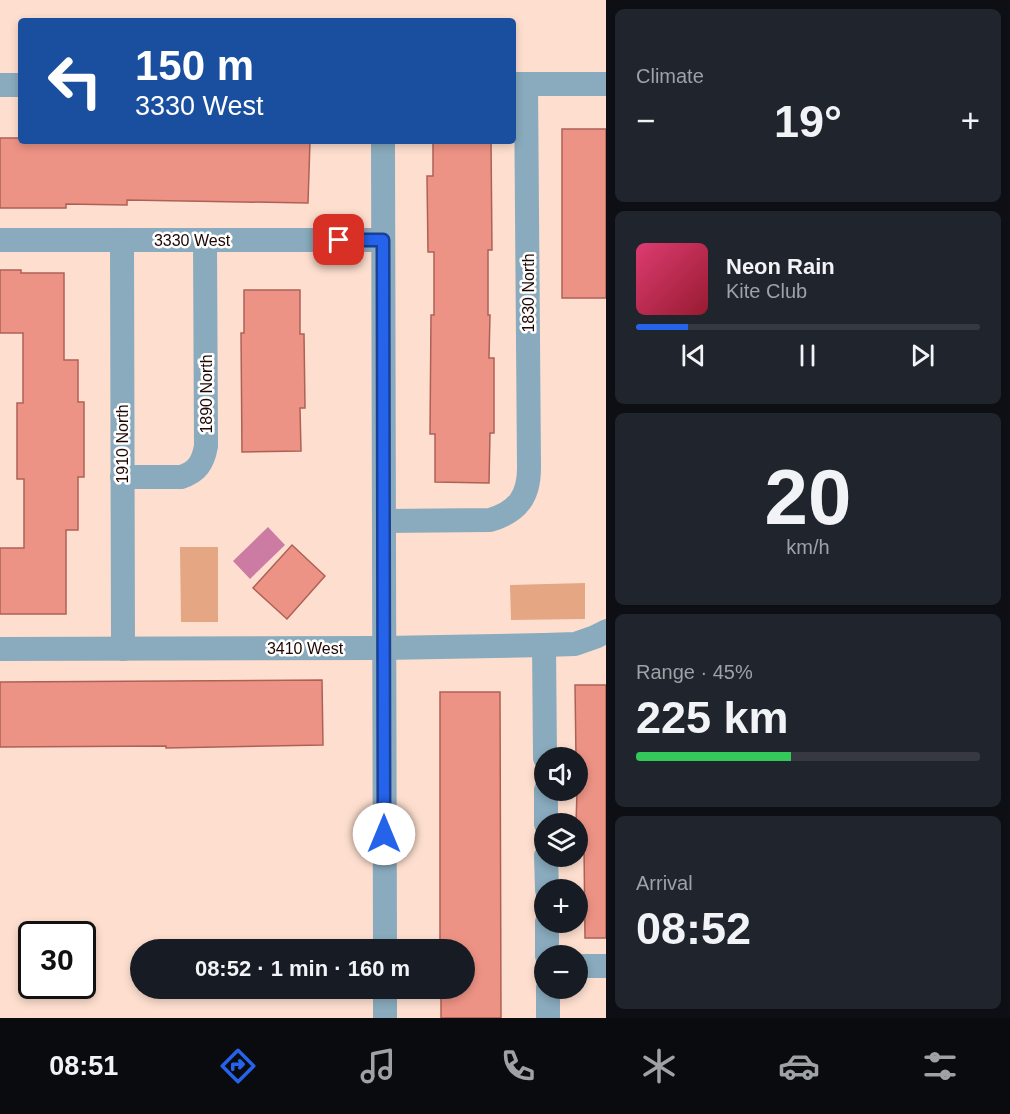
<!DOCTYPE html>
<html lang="en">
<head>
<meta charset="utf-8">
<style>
  :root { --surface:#171b24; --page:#20242c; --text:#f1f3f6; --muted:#9ea1a6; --line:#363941; --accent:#2563eb }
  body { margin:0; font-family:Arial,sans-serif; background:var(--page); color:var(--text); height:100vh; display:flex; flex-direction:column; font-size:22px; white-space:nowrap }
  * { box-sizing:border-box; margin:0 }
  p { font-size:20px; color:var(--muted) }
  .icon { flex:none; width:33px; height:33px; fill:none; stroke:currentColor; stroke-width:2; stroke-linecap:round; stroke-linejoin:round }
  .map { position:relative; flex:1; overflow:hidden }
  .side { display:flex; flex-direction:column; gap:9px; padding:9px; background:#0d0f14; width:404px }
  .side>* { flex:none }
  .hud { position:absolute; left:18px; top:18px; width:498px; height:126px; border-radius:6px; box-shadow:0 3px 9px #0003; background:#1a4fa0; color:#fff; overflow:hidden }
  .buttons { position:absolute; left:534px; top:747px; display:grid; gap:12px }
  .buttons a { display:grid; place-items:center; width:54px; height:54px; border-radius:50%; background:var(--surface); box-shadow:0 3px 9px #0003; font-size:30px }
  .speed { position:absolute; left:18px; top:921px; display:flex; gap:12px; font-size:30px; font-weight:700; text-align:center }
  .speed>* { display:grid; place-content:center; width:78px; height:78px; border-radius:50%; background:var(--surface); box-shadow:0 3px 9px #0003; line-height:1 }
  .speed .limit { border:3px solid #111; border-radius:9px; background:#fff; color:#111 }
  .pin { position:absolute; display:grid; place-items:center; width:51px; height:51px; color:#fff; margin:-26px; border-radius:12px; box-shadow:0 3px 9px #0006 }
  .me { position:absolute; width:66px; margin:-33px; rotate:0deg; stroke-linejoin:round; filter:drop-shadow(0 0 4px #0008) }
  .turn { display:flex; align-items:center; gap:21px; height:126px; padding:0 18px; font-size:27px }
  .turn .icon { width:78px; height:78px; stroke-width:2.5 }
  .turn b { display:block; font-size:42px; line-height:51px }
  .big { font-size:45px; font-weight:800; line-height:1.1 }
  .side .card { flex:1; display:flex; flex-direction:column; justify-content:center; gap:9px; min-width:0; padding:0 21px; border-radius:9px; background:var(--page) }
  .side .dial { align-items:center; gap:0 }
  .dial b { font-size:78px; line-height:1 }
  .song { display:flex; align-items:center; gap:18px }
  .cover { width:72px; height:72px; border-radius:9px; background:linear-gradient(135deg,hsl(340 70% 55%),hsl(350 70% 35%)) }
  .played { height:6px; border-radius:3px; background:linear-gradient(90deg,var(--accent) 15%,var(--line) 15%) }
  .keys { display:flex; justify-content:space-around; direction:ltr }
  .heat { display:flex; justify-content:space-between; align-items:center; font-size:33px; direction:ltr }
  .charge { height:9px; border-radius:4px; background:linear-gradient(90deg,#34c759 45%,var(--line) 0) }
  .trip { position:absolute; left:130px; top:939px; width:345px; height:60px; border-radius:30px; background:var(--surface); box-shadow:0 3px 9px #0003; font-weight:800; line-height:60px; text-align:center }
  .tab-bar { display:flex; height:96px; justify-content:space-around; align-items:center; background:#090b0e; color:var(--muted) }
  .tab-bar .icon { width:42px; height:42px }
  .tab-bar .current { color:var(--accent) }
  .tab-bar b { font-size:27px; color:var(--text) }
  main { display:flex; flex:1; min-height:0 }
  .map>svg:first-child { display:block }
  .green { fill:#e5a683 }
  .water { fill:#cc7ca3 }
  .building { fill:#ed9385; stroke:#ad6156; stroke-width:1.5 }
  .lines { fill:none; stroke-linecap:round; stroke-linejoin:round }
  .street { stroke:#89abbd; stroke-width:24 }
  .route-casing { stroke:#184099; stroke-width:15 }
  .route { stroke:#2563eb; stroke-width:10 }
  .labels { text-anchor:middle; stroke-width:5; stroke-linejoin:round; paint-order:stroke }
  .street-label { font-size:16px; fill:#1f0600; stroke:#fff }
</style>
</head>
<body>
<main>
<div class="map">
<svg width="607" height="1018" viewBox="0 0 607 1018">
  <rect width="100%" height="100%" fill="#fedfcf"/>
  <g class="green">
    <polygon points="180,547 218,547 218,622 181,622"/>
    <polygon points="585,583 585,619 511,620 510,585"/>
  </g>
  <polygon class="water" points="268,527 285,545 250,579 233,561"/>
  <g class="building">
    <rect x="562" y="129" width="44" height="169"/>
    <polygon points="0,138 21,138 21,141 310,141 308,203 127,200 127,205 66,204 66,208 0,208"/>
    <polygon points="433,141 491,141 492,250 488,250 488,315 490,315 489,358 494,358 494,433 490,433 489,483 435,482 435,434 430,434 431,315 434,315 434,252 428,252 427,176 433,176"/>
    <polygon points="0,270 21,270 21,273 64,273 64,360 78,360 78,402 84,402 84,477 78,477 78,530 66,530 66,614 0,614 0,548 24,548 24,479 17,479 17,403 23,403 23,333 0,333"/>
    <polygon points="244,290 300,290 300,334 304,334 305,408 300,408 301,451 242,452 241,333 244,333"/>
    <polygon points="292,545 325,576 287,619 253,588"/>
    <polygon points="322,680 323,745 166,748 166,746 0,747 0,682"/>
    <polygon points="575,685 606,685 606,938 585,938 584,846 578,846 578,824 576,824 578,758 576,758"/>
    <polygon points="440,692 500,692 501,1018 441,1018 441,988 465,988 465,950 440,950"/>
  </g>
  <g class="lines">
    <g class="street">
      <polyline points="513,84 607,84"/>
      <polyline points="0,85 21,85"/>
      <polyline points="383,141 385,950"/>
      <polyline points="0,240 383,240"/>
      <polyline points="122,240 123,649"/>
      <path d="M122 477H181C197 472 203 463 206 446L205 240"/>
      <path d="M384 521 490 520C518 512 529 496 529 468L526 84"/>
      <polyline points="544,645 545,758"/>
      <polyline points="0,649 384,648 544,645 575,644 595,637 607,631"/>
      <polyline points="546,790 546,824"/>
      <polyline points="546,856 547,890"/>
      <polyline points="547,922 547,956"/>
      <polyline points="578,966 607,966"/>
      <polyline points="385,988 385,1018"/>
      <polyline points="548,988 548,1018"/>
    </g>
  </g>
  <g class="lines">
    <defs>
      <polyline id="route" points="339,240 383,240 384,834"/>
    </defs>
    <use href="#route" class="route-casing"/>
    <use href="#route" class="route"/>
  </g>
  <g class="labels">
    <g class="street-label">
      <text x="192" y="246">3330 West</text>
      <text transform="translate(528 293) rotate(-90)" y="6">1830 North</text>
      <text transform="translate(206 394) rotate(-90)" y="6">1890 North</text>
      <text transform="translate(122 444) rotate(-90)" y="6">1910 North</text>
      <text x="305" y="654">3410 West</text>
    </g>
  </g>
</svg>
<div class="buttons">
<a><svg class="icon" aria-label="sound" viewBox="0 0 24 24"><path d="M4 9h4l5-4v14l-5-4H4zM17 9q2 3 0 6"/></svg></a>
<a><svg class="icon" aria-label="layers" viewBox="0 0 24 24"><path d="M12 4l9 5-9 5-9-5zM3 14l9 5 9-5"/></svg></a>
<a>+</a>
<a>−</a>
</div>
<div class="speed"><div class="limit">30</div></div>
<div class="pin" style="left:339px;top:240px;background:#d93025"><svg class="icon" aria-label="arrive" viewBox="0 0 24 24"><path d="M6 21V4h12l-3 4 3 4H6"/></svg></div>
<svg class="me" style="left:384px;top:834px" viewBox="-20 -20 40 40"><circle r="19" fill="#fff"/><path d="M0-13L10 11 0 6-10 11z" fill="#2563eb"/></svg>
<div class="trip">08:52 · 1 min · 160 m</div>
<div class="hud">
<div class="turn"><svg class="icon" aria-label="left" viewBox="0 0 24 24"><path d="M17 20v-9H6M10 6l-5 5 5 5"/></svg><div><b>150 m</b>3330 West</div></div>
</div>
</div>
<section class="side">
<div class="card"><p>Climate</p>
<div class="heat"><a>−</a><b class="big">19°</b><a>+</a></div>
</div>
<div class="card">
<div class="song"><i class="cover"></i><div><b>Neon Rain</b><p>Kite Club</p></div></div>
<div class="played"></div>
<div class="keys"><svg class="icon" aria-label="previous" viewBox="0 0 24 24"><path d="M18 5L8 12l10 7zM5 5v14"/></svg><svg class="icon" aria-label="pause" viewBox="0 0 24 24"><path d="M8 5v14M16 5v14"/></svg><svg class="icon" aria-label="next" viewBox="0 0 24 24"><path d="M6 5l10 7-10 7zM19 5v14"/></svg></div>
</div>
<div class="card dial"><b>20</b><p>km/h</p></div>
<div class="card"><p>Range · 45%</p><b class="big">225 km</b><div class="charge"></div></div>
<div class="card"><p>Arrival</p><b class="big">08:52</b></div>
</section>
</main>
<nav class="tab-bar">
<b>08:51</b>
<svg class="icon current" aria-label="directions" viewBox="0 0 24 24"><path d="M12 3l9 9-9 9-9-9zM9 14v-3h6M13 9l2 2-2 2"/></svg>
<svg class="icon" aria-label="music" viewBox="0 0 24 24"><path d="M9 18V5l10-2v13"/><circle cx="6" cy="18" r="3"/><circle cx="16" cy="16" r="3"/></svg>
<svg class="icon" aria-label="phone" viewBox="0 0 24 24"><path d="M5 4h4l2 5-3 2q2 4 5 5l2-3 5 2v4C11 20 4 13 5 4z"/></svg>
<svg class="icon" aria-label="climate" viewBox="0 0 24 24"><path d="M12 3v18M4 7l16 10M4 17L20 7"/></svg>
<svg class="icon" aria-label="car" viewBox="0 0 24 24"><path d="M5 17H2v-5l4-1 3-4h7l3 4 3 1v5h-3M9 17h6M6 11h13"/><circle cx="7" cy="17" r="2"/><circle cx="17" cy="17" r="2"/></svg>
<svg class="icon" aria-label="filters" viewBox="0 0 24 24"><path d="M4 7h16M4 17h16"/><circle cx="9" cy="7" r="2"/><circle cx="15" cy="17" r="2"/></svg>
</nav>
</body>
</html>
